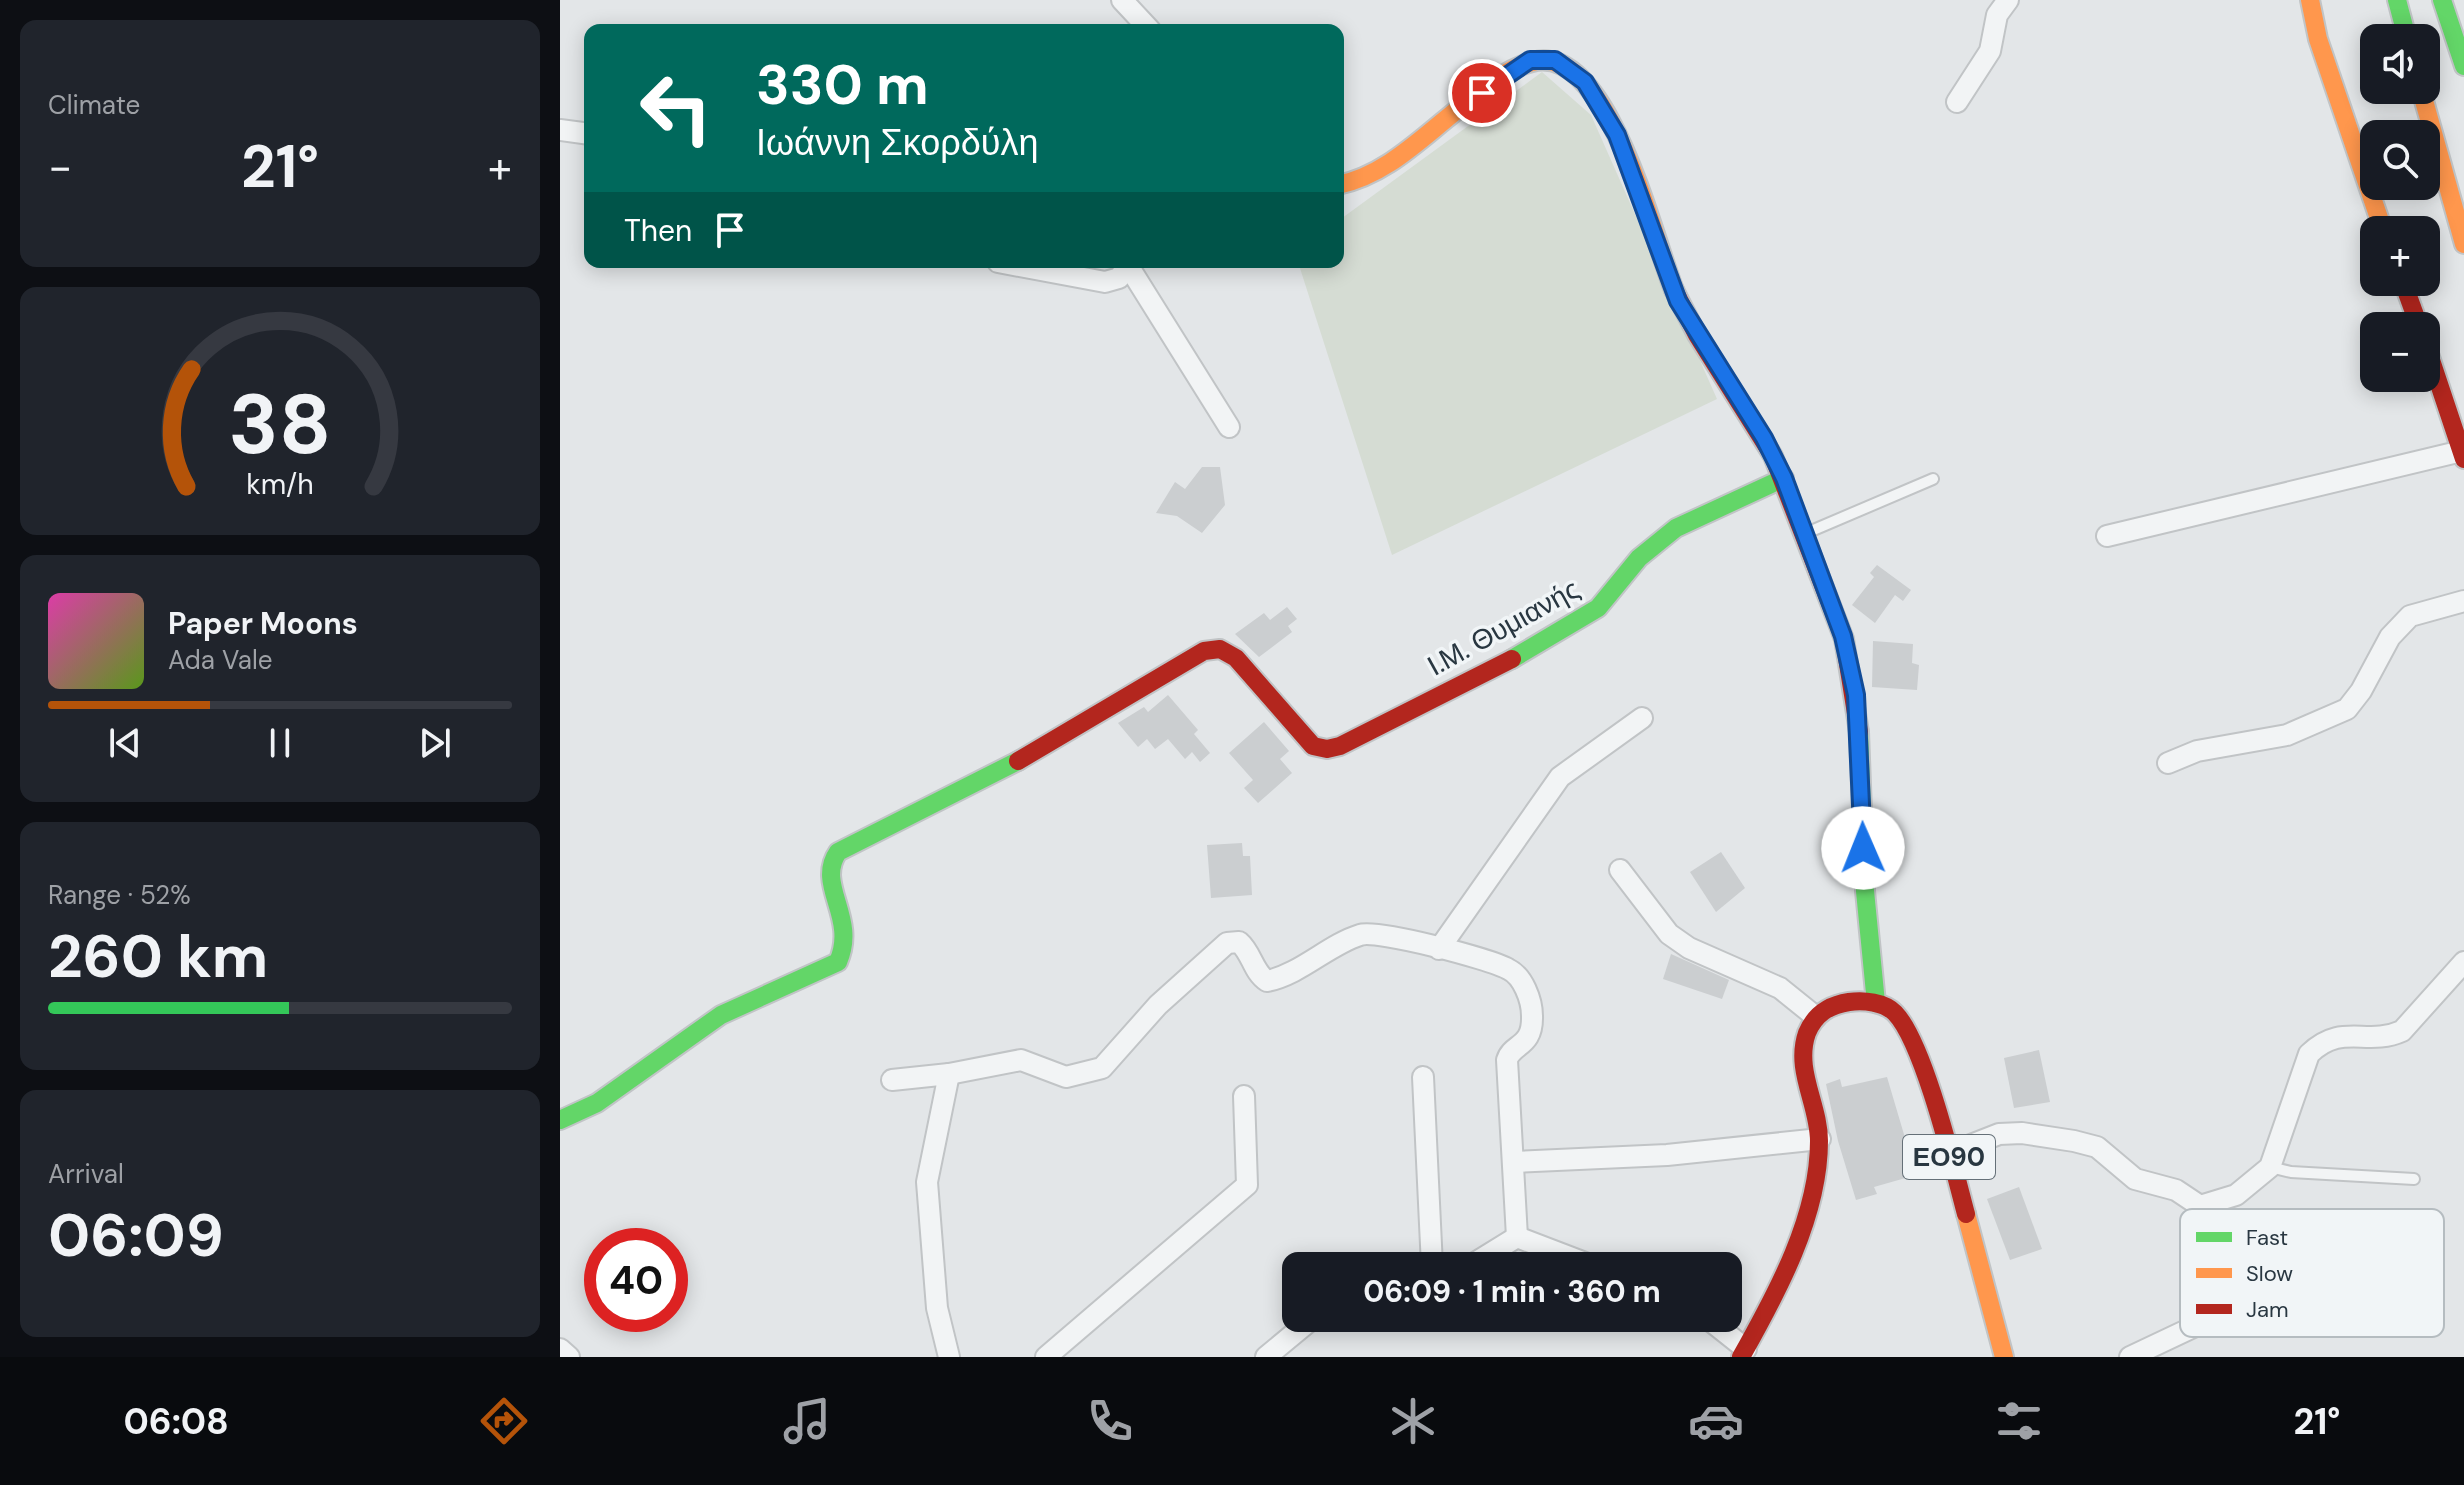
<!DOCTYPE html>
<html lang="en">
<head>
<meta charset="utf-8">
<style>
  :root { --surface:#171b24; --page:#20242c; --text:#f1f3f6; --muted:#9ea1a6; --line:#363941; --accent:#b45309 }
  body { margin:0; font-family:"DM Sans",sans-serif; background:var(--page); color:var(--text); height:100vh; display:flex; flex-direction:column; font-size:30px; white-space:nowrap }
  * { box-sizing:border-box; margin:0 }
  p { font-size:26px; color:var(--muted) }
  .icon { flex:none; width:44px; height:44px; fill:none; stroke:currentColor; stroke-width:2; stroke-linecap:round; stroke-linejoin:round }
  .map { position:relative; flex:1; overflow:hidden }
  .panel { display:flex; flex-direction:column; gap:20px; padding:20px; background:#0d0f14; width:560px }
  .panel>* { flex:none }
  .guide { position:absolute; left:24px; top:24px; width:760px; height:244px; border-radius:16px; box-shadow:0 4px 20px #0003; background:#00695c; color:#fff; overflow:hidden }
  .fabs { position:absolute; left:1800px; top:24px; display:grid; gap:16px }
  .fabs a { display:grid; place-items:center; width:80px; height:80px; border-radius:16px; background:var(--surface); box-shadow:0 4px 20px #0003; font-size:40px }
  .speed { position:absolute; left:24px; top:1228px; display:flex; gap:16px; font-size:40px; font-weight:700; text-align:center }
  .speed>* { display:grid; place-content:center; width:104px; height:104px; border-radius:50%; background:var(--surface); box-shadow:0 4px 20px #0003; line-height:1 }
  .speed .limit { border:12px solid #d22; background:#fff; color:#111 }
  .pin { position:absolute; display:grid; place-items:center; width:68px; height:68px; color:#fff; margin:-34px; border:4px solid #fff; border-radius:50%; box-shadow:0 2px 8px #0007 }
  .me { position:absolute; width:88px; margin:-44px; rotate:359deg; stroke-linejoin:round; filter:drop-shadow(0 0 6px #0008) }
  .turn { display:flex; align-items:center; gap:28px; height:168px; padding:0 40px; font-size:36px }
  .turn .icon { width:104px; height:104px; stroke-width:2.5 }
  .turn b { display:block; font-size:56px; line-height:68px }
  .then { display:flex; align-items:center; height:76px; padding:0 40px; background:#0003; gap:16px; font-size:30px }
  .big { font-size:60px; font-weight:700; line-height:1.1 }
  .panel .tile { flex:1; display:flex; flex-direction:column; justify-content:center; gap:12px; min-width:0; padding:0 28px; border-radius:16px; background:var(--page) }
  .panel .dial { align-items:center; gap:0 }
  .dial svg { height:208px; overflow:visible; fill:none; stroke:var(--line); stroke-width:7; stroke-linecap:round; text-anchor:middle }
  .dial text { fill:var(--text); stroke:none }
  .song { display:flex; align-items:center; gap:24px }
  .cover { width:96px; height:96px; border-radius:12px; background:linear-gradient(135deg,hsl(320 70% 55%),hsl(90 70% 35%)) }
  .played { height:8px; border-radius:4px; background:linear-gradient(90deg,var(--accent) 35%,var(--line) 35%) }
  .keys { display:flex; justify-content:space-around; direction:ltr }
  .heat { display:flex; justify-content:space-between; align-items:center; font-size:44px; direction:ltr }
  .charge { height:12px; border-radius:6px; background:linear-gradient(90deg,#34c759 52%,var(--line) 0) }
  .trip { position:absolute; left:722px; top:1252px; width:460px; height:80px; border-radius:16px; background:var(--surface); box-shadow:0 4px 20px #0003; font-weight:700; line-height:80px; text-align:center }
  .dock { display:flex; height:128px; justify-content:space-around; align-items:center; background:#090b0e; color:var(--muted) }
  .dock .icon { width:56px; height:56px }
  .dock .active { color:var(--accent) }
  .dock b { font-size:36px; color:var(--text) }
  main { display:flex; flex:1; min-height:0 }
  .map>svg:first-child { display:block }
  .green { fill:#d5dcd3 }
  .building { fill:#cbced0 }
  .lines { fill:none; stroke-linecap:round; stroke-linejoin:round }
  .lane-casing { stroke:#c1c4c6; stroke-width:14 }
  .street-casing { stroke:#c1c4c6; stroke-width:24 }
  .fast-casing { stroke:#c1c4c6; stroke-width:22 }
  .slow-casing { stroke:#c1c4c6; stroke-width:22 }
  .jam-casing { stroke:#c1c4c6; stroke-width:22 }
  .lane { stroke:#f2f4f5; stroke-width:10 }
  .street { stroke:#f2f4f5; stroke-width:20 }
  .fast { stroke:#63d668; stroke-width:18 }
  .slow { stroke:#ff974d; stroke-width:18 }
  .jam { stroke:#b3261e; stroke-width:18 }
  .route-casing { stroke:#114b97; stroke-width:20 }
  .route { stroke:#1a73e8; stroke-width:14 }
  .labels { text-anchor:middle; stroke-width:7; stroke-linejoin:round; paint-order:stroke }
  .shield { fill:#f1f5f7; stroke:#657078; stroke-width:2 }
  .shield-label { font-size:26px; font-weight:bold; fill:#293741 }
  .street-label { font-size:28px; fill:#293741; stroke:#f1f5f7 }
  .key { fill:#f1f5f7; stroke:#b5bcc0; stroke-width:2 }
  .key-label { font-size:22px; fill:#293741 }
</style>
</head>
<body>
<main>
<section class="panel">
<div class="tile"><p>Climate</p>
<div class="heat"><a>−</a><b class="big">21°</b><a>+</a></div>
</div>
<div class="tile dial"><svg viewBox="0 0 100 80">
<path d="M14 69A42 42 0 1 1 86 69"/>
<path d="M14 69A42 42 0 0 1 16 24" stroke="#b45309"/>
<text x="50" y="56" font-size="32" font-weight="700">38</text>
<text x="50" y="72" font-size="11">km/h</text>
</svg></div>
<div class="tile">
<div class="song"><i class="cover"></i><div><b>Paper Moons</b><p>Ada Vale</p></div></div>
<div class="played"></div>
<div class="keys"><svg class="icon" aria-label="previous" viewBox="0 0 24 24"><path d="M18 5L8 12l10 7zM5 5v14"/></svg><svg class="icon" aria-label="pause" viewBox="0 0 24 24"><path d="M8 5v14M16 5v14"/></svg><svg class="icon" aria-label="next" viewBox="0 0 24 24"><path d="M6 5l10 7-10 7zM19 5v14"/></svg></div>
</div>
<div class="tile"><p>Range · 52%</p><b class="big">260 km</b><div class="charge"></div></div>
<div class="tile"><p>Arrival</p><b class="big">06:09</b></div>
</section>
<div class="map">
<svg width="1904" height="1357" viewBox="0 0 1904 1357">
  <rect width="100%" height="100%" fill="#e3e6e8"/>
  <polygon class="green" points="982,72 1031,115 1157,399 832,555 738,262 778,262 778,221"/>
  <g class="building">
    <polygon points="642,467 660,467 665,505 642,533 617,516 596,513 615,482 625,489"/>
    <polygon points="1317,565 1351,590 1343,601 1335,595 1315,623 1292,605 1314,577 1310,573"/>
    <polygon points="727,607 737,619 728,626 732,632 699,657 675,634 704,613 710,620"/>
    <polygon points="1313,641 1353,644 1352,663 1359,665 1357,690 1312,687"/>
    <polygon points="608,695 638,730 634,734 650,753 640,762 632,752 625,759 608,739 595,749 587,739 578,747 558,723 584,707 588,712"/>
    <polygon points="704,722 729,751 720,759 732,773 698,803 684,788 693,780 669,753"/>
    <polygon points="682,843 683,856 690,856 692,895 651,898 647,845"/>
    <polygon points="1161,852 1185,888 1156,912 1130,872"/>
    <polygon points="1111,954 1169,980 1162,999 1103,979"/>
    <polygon points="1479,1050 1490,1102 1454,1108 1444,1058"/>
    <polygon points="1327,1077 1356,1175 1314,1187 1317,1194 1296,1200 1278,1141 1266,1084 1280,1079 1282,1087"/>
    <polygon points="1459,1187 1482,1249 1450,1260 1427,1199"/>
  </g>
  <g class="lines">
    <defs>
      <g id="lane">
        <polyline points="1244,534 1373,479"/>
        <polyline points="1710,1167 1731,1172 1854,1179"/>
      </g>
      <g id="street">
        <polyline points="562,0 590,30"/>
        <polyline points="1397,102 1430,51 1437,15 1448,0"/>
        <polyline points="0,130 30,134"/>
        <polyline points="438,262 545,282 559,278 571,262"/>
        <polyline points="569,267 669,427"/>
        <polyline points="1547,536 1902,451"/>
        <polyline points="1608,763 1637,751 1727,735 1787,709 1801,691 1830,637 1850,616 1904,601"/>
        <polyline points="1060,870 1109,934 1129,948 1220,988 1256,1017"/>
        <polyline points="879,949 1000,777 1082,718"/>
        <path d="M389 1074 461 1060 506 1077 542 1068 598 1005 667 943 679 942C692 953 693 972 707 981 741 974 768 945 800 935 817 929 930 959 948 969 963 976 972 1000 972 1016 973 1048 952 1043 947 1060L957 1237"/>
        <polyline points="863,1077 872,1266"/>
        <polyline points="332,1080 389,1074 367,1182 377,1308 389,1357"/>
        <path d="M1388 1154 1439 1134 1462 1133 1514 1141 1537 1147 1575 1179 1616 1190 1640 1206 1676 1195 1710 1167 1749 1054C1782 1022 1806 1047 1842 1031L1904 962"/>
        <polyline points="953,1162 1107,1155 1260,1139"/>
        <polyline points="910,1266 957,1237 1033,1266"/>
        <polyline points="1147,1318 1186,1349"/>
        <polyline points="0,1349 9,1357"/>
        <polyline points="486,1357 687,1185 684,1096"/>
        <polyline points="706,1357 753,1318"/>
        <polyline points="1570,1357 1701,1295"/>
      </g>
      <g id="fast">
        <polyline points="1837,0 1847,38"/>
        <polyline points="1882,0 1904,66"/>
        <polyline points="952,659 1038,608 1079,558 1116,528 1224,478"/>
        <polyline points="1299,732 1305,891 1316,1003"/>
        <path d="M0 1120 37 1103 161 1015 278 962C298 917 255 885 278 852L458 761"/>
      </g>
      <g id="slow">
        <polyline points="1750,0 1758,39 1823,230"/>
        <polyline points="1861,90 1904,244"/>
        <path d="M778 185C821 176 853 146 886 119 911 99 941 70 972 62 1048 41 1093 239 1114 290"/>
        <polyline points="1406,1214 1444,1357"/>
      </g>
      <g id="jam">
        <polyline points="1843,282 1859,326"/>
        <polyline points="1114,290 1137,335 1213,456 1284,639 1299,732"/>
        <polyline points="1866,345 1904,459"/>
        <polyline points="458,761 644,651 660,649 676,658 753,746 767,749 780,746 952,659"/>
        <path d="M1181 1357C1217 1293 1259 1216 1259 1141 1259 1104 1234 1070 1247 1033 1255 1014 1269 1005 1289 1002 1304 1000 1324 1002 1335 1013 1364 1043 1394 1169 1406 1214"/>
      </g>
    </defs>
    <use href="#lane" class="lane-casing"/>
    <use href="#street" class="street-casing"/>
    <use href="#fast" class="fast-casing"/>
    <use href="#slow" class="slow-casing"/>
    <use href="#jam" class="jam-casing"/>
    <use href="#lane" class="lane"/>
    <use href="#street" class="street"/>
    <use href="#fast" class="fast"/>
    <use href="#slow" class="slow"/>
    <use href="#jam" class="jam"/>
  </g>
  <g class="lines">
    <defs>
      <polyline id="route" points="922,93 970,60 995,60 1025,82 1057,135 1118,301 1204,438 1224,478 1283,636 1296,695 1303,848"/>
    </defs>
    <use href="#route" class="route-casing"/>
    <use href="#route" class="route"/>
  </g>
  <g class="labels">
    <rect class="shield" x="1343" y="1135" width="92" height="44" rx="6"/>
    <g class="shield-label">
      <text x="1389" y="1166">ΕΟ90</text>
    </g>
    <g class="street-label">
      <text transform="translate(943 627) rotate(-29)" y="10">Ι.Μ. Θυμιανής</text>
    </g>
  </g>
  <rect x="1620" y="1209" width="264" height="128" rx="12" class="key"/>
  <rect x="1636" y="1232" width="36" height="10" fill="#63d668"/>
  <rect x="1636" y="1268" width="36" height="10" fill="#ff974d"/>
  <rect x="1636" y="1304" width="36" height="10" fill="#b3261e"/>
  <g class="key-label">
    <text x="1686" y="1245">Fast</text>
    <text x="1686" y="1281">Slow</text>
    <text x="1686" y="1317">Jam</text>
  </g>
</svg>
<div class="fabs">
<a><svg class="icon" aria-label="sound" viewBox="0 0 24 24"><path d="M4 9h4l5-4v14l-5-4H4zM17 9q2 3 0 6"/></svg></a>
<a><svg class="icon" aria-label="search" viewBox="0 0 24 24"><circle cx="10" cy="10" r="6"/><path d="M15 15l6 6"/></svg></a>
<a>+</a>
<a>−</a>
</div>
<div class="speed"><div class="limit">40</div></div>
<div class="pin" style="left:922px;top:93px;background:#d93025"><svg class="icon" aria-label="arrive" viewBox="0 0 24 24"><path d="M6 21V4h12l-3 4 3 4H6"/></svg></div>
<svg class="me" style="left:1303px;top:848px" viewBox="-20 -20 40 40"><circle r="19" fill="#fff"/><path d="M0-13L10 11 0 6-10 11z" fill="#1a73e8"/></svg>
<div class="trip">06:09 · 1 min · 360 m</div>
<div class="guide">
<div class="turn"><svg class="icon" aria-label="left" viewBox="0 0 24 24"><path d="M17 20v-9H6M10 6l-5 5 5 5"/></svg><div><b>330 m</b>Ιωάννη Σκορδύλη</div></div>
<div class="then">Then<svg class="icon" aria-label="arrive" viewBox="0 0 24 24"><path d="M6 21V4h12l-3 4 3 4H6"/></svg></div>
</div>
</div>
</main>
<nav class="dock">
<b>06:08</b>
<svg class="icon active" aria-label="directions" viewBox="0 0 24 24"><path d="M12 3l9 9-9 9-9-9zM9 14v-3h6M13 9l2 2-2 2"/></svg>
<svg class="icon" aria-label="music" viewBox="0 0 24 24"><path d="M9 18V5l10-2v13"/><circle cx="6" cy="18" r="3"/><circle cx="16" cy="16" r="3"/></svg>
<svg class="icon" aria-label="phone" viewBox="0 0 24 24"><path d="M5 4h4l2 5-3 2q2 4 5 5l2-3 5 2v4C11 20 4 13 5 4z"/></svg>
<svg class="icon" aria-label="climate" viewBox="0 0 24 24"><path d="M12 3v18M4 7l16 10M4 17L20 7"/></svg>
<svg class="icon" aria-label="car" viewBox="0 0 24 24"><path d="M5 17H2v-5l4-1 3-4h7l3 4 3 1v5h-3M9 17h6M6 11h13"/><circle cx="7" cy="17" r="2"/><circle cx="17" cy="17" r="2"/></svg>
<svg class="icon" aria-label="filters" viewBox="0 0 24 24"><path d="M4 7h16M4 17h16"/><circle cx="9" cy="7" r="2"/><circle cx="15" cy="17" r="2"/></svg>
<b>21°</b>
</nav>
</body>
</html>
